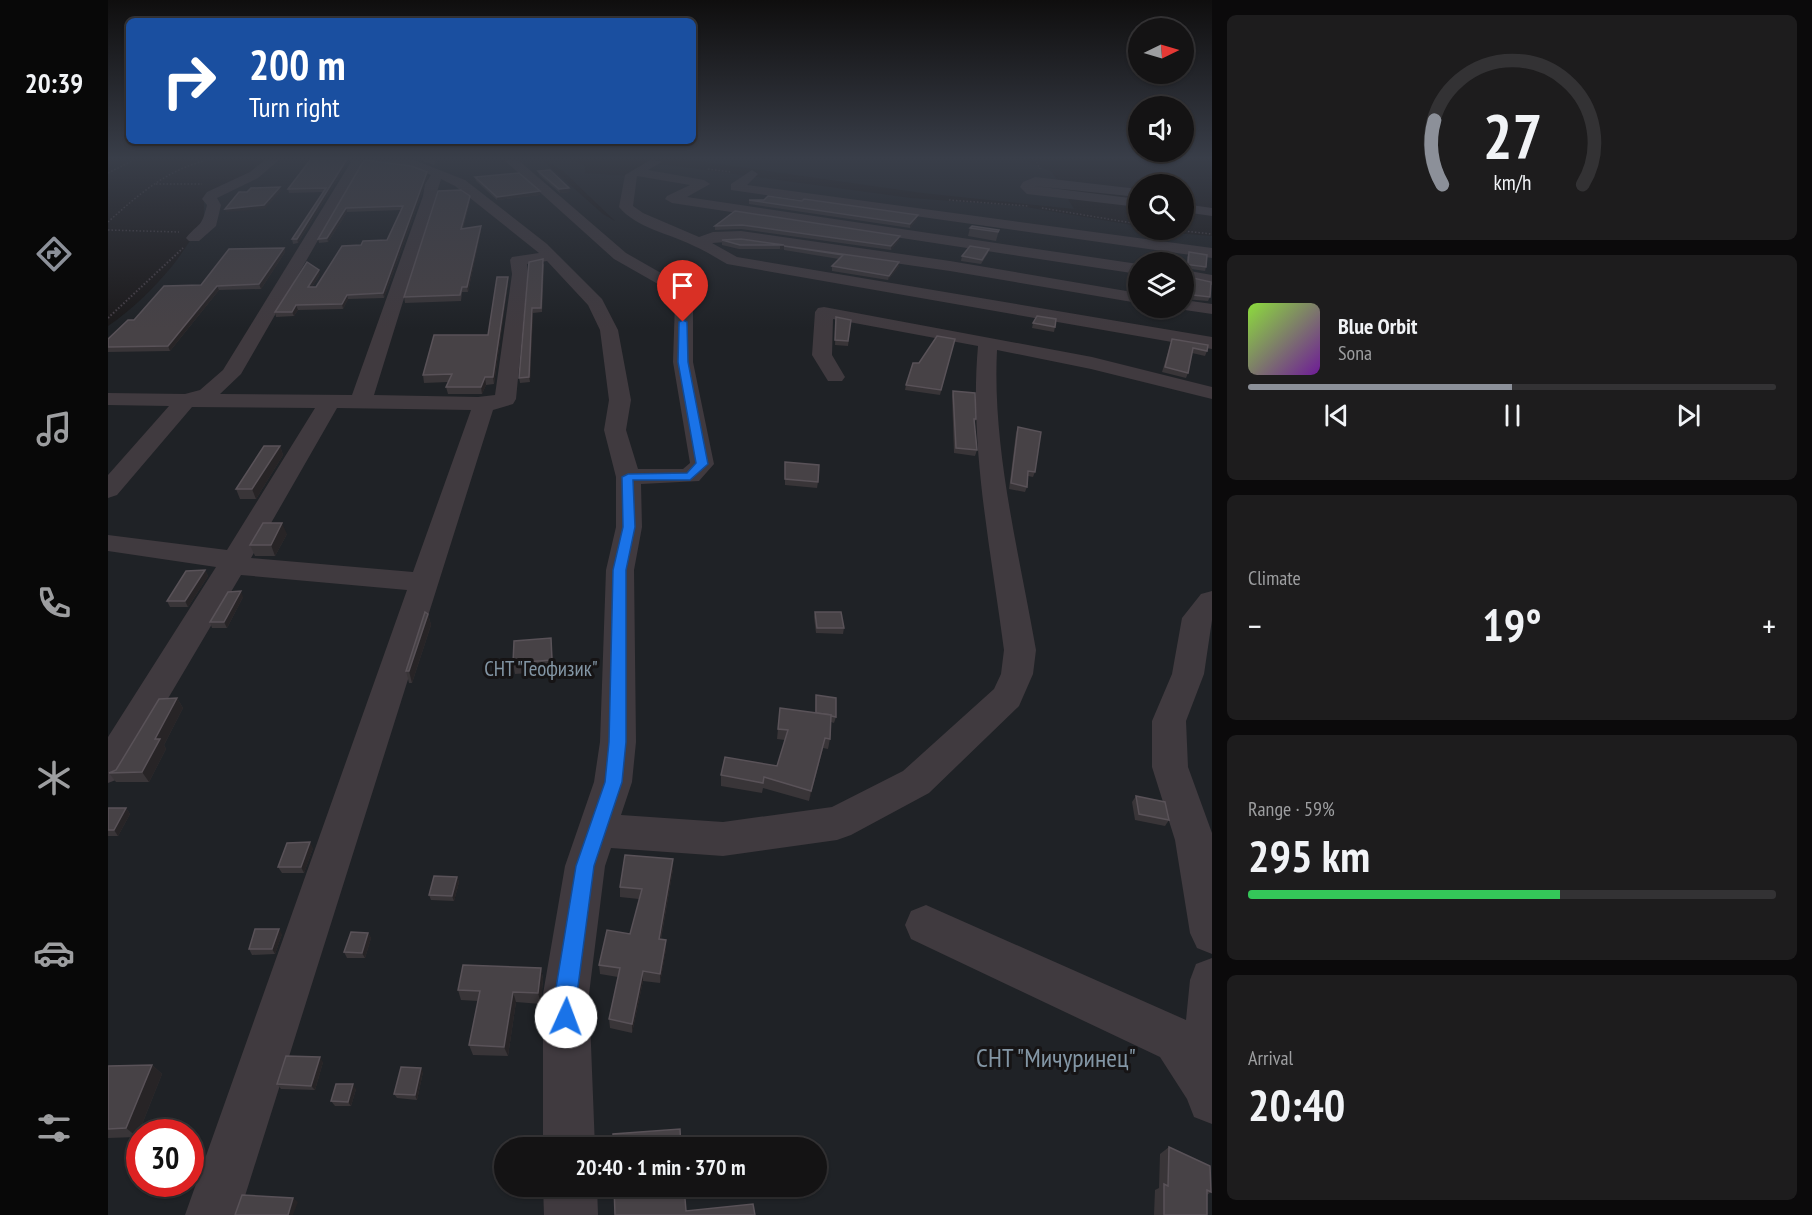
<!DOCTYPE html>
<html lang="en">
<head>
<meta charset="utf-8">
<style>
  :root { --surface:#141314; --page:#1d1c1d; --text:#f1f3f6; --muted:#9d9ea0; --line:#333234; --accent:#8c9099 }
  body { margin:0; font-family:"PT Sans Narrow",sans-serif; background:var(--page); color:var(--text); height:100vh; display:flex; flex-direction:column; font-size:22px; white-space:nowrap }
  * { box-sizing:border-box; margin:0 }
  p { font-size:20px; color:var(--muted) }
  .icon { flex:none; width:33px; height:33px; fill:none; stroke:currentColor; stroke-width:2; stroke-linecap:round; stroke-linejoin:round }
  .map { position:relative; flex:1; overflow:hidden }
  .sheet { display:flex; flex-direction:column; gap:15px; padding:15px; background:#0b0a0b; width:600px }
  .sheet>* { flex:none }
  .hud { position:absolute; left:18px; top:18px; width:570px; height:126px; border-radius:9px; box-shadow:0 2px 4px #0004,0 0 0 2px var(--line); background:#1a4fa0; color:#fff; overflow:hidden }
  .needle { width:39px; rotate:85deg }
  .buttons { position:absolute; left:1020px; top:18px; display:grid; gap:12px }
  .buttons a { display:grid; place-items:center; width:66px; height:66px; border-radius:50%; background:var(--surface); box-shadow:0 2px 4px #0004,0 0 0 2px var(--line); font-size:30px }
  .speed { position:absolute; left:18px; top:1119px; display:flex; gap:12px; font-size:30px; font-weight:700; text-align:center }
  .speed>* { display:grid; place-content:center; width:78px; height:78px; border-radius:50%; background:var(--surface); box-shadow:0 2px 4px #0004,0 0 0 2px var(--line); line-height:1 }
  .speed .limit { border:9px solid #d22; background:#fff; color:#111 }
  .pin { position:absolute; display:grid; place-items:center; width:51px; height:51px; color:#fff; margin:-62px -26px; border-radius:50% 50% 50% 0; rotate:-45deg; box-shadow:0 0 6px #0007 }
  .pin .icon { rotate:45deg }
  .me { position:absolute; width:66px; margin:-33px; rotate:2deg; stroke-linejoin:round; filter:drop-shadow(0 0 4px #0008) }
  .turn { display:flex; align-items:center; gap:21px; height:126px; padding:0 24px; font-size:27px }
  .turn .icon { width:78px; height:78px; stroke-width:2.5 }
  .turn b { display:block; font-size:42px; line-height:51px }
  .big { font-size:45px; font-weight:800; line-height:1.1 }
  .sheet .tile { flex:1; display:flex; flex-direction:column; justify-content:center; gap:9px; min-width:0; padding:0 21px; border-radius:9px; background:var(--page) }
  .sheet .dial { align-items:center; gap:0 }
  .dial svg { height:156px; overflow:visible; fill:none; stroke:var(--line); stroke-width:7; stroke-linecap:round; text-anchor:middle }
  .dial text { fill:var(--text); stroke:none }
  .song { display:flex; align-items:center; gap:18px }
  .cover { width:72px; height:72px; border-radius:9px; background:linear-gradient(135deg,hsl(90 70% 55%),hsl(280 70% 35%)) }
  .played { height:6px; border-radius:3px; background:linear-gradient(90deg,var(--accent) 50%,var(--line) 50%) }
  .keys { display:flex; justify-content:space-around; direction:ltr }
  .heat { display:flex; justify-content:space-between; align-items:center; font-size:33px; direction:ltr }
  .charge { height:9px; border-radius:4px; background:linear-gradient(90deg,#34c759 59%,var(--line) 0) }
  .trip { position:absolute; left:386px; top:1137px; width:333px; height:60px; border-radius:30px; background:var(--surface); box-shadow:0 2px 4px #0004,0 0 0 2px var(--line); font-weight:800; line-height:60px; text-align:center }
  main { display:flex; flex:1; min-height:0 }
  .menu { display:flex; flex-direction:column; width:108px; justify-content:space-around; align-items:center; background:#080808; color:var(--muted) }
  .menu .icon { width:42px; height:42px }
  .menu .current { color:var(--accent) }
  .menu b { font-size:27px; color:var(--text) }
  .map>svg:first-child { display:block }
  .green { fill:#1f2226; fill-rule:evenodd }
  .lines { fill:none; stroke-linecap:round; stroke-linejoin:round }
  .path-far1 { stroke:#474047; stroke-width:1.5; stroke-dasharray:1.5 2; stroke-linecap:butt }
  .path { stroke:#474047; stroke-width:2; stroke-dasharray:1.5 2; stroke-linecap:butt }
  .minor { fill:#403a3f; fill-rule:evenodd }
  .wall { fill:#393538 }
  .shaded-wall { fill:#272426 }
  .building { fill:#474246; stroke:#595258; stroke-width:1.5 }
  .route { fill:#1a73e8; stroke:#114b97; stroke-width:1.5 }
  .labels { text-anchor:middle; stroke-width:6; stroke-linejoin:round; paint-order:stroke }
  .park-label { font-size:21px; fill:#8396a5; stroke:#161415 }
  .near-park-label { font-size:26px; fill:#8396a5; stroke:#161415 }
</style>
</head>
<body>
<main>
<nav class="menu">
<b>20:39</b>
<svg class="icon current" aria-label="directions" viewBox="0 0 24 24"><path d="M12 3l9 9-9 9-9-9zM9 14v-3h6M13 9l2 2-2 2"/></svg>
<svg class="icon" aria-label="music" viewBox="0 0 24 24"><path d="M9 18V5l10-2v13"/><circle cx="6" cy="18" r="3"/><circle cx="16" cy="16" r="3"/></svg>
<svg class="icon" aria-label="phone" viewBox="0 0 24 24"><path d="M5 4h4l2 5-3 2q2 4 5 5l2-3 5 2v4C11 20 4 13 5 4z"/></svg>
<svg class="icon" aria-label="climate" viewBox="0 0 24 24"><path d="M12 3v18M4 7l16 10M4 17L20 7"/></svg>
<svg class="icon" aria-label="car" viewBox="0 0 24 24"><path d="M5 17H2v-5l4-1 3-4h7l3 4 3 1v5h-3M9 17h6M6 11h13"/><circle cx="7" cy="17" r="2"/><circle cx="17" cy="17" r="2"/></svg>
<svg class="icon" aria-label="filters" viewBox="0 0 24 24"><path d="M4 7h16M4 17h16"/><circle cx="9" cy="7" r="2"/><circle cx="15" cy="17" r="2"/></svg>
</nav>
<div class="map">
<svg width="1104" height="1215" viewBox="0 0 1104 1215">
  <rect width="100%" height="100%" fill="#1b191a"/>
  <g class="green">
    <path d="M162 159H433L495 214 507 221 455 171 435 159H463L477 166V173L520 176 524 210 523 176 547 165H560L803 198 912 206 1030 226V230L1104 236V1215H0V326C24 310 47 287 65 265 76 251 84 236 96 223V199L119 188ZM1030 262H1076V308H1030ZM32 1132H82V1184H32ZM396 1148H708V1186H396Z"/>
    <polygon points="576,159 914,159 944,172 966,209 814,193"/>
  </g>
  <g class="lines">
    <g class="path-far1">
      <polyline points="80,159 91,160"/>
      <polyline points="927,159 932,169"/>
      <polyline points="600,169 622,172"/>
      <polyline points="0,173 28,159"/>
      <polyline points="48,184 94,184"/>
      <polyline points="841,200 920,206"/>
      <polyline points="934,208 1030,224"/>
      <path d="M0 222C31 194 62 167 105 159"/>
      <polyline points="0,230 71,232"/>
      <polyline points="1066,230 1104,234"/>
    </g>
    <polyline class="path" points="0,318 75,248"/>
    <g class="minor">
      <path d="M158 159H172L150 178 109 198 113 205 108 226 91 241H81L78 238C92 221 93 229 99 205L94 199 99 192 142 172Z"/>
      <path d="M240 159H253L255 162 133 374 112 394 244 395 315 196 317 184 323 175 304 167 260 163 254 159 306 160 357 180 439 244 494 299 510 330 523 400 518 430 530 469H575L582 463 565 362 567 302 564 292 506 259 395 159H409L518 253 581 289 585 302V362L606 464 591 481 533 484 534 527 526 570 528 742 524 782 513 815 615 822 724 807 795 771 886 689 893 674 896 650C883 550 861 446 870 346L725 319 724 355 737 377 734 381H720L704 355 707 312 710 308 716 307 984 357 1104 387V399L983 369 889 350C884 449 911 552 928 650L925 674 911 706 821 793 743 835 729 840 615 856 503 848 497 866 481 994 487 1148H435V994L457 866 486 782 492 742 498 570 508 527V477L496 430 501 400 492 330 480 305 439 261 419 264 420 274 408 399 405 404 385 410 131 1215H77L299 590 133 575 13 778 0 783V737L108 567 0 551V535L119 550 207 408 84 407 9 495 0 498V475L61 406 0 405V393L77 394 92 390 115 370 243 162ZM333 179 347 186 431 253 404 257 402 260 404 274 387 395 370 397 266 395ZM229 408 363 410 305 572 143 558Z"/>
      <path d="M544 159 554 162 540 170 596 180 602 184 579 197 1030 264V274L564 203 557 199 559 196 582 185 529 176 525 206 535 213 591 237 605 232 633 231 842 261 1030 293V303L842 271 633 241 604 243 629 257 1104 337V349L619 264C608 258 598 251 586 246 563 234 528 228 511 207L517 175Z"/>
      <polygon points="644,170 650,174 639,185 1104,248 1104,258 623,190 623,184"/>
      <polygon points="927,177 1030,189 1030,197 926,186 1030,199 1030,207 919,194 912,187 915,182"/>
      <polygon points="1076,204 1104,208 1104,216 1076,212"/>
      <polygon points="1076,270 1104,275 1104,285 1076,280"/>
      <polygon points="1076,300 1104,304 1104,314 1070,309 1076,308"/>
      <polygon points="1104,591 1104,620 1096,674 1078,721 1080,767 1104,833 1104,954 1089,948 1082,933 1067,840 1044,767 1044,721 1064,674 1074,618 1093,594"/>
      <polygon points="818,905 1078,1020 1082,980 1088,964 1104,958 1104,1124 1086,1117 1079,1099 1052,1057 803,939 797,925 803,911"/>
      <polygon points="435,1186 489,1186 490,1215 436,1215"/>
    </g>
  </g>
  <g class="wall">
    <polygon points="310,159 328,159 326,165"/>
    <polygon points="256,160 319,172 320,176 276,298 240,299 235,309 190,310 186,316 168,317 167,312 212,274 204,287 208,287 253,245 279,240 293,210 239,212 220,242 211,243 210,239"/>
    <polygon points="240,162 190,243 185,244 184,239 215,192 181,193 180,189"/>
    <polygon points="430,171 462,192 452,193 431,175"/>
    <polygon points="367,177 432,195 389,200 368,181"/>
    <polygon points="641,200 809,219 802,228 641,204"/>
    <polygon points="362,201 355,228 373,226 373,230 360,292 354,292 353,301 297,303 296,297"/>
    <polygon points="627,211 791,240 783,250 633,229 607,230 607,226"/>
    <polygon points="862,228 891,230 888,241 860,236"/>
    <polygon points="614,240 676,245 676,249 631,249 614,245"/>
    <polygon points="676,246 791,262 791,266 780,280 724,271 724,266 731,259 676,250"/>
    <polygon points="176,248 177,252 153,289 111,290 62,351 0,352 0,339 26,320 93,285"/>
    <polygon points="881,249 880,253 873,264 853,261 854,256"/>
    <polygon points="1081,252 1098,267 1097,271 1076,268 1076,276 1102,297 1100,301 1076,299 1076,262 1079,263 1079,257"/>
    <polygon points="421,262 436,264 434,312 425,313 422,382 412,383 411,378"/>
    <polygon points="400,277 400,283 386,384 378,385 374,394 340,394 338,387 340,382 316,383 315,375 380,335"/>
    <polygon points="728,317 743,320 740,346 727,345"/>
    <polygon points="925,323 947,327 946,332 924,328"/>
    <polygon points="847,339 832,395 797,390 798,385 811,363"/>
    <polygon points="1064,339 1099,351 1097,356 1084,353 1080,373 1078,378 1054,372"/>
    <polygon points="845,391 868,419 866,425 869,450 867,456 846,453 844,396"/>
    <polygon points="910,427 927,472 925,477 920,476 919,487 917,492 901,489 908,433"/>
    <polygon points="172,446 175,455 148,499 132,499 128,489"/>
    <polygon points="677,462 710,482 709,488 677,485"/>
    <polygon points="179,534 167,556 147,556 142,545"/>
    <polygon points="97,570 100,576 80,607 62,607 59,601"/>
    <polygon points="135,597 119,628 104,628 102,622"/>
    <polygon points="707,612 736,628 735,634 708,633 706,617"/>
    <polygon points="320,614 323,625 304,683 301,683 298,671"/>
    <polygon points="444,650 445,671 407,674 405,663"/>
    <polygon points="708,695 728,717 726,723 723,722 722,739 720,749 715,748 701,801 655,788 654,793 613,786 613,775 669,766 677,740 669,739 672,708 707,713"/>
    <polygon points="69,698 75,708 56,745 58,749 41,782 8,782 1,773 8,770"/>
    <polygon points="1028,796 1061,820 1057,826 1027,820 1024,802"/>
    <polygon points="0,808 18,808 22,814 10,836 0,836"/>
    <polygon points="205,848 196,873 174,873 170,867"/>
    <polygon points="565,869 553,939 558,940 558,949 552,983 535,981 524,1033 502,1028 501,1019 510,977 492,974 491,965 522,934 531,899 512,897 512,887"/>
    <polygon points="349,877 351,882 346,901 323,900 321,895"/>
    <polygon points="260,933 263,938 257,958 239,958 236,952"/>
    <polygon points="174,934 167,954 144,955 141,949"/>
    <polygon points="433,968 435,979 433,1004 408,1002 400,1056 365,1055 361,1045 370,1001 353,1000 350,990"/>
    <polygon points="215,1062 207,1090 173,1089 169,1084"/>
    <polygon points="44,1065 54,1074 29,1137 0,1138 0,1066"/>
    <polygon points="315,1072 309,1100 289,1098 286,1094"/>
    <polygon points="248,1089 243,1106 227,1106 223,1101"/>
    <polygon points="1061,1147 1103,1192 1099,1195 1099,1215 1046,1215 1047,1190 1051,1188 1052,1154"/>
  </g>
  <g class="shaded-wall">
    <polygon points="239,159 240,162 190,243 189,239"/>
    <polygon points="319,172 320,176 276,298 275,293"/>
    <polygon points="172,187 173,191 157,209 118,212 117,209"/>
    <polygon points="461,188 462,192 452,193 451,189"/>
    <polygon points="432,191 432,195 389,200 389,197"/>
    <polygon points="362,196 362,201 353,233 353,229"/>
    <polygon points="238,208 239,212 220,242 219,238"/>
    <polygon points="810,215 809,219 802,228 802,224"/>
    <polygon points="373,226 373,230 360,292 359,287"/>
    <polygon points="792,236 791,240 783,250 783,246"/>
    <polygon points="676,245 676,249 672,250 672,246"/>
    <polygon points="176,248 177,252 153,289 151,284"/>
    <polygon points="791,262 791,266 780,280 781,276"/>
    <polygon points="211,270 212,274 201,292 200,287"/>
    <polygon points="400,277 400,283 386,384 385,377"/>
    <polygon points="109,286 111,290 62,351 60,346"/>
    <polygon points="239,295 240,299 235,309 234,304"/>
    <polygon points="188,305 190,310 186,316 184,312"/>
    <polygon points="424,308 425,313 422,382 421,377"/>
    <polygon points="377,377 378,385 374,394 373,387"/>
    <polygon points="172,446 175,455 148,499 144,489"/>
    <polygon points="174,523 179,534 167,556 163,545"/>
    <polygon points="97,570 100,576 80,607 77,601"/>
    <polygon points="133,591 135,597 119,628 116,622"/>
    <polygon points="320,614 323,625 304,683 301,671"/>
    <polygon points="69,698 75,708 56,745 58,749 41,782 34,772 47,739"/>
    <polygon points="717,738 715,748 701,801 703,791"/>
    <polygon points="18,808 22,814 10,836 6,830"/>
    <polygon points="202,842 205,848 196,873 193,867"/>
    <polygon points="565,859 565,869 551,948 551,939"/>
    <polygon points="349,877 351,882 346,901 344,896"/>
    <polygon points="171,929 174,934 167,954 164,949"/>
    <polygon points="260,933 263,938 257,958 254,953"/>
    <polygon points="558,940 558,949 552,983 552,974"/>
    <polygon points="433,968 435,979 433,1004 430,993"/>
    <polygon points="535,971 535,981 524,1033 524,1024"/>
    <polygon points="405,992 408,1002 400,1056 396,1047"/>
    <polygon points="212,1057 215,1062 207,1090 203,1086"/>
    <polygon points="44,1065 54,1074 29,1137 18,1128"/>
    <polygon points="313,1068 315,1072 309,1100 307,1095"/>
    <polygon points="245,1084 248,1089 243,1106 240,1102"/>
    <polygon points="185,1198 190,1202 185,1215 180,1215"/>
  </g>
  <g class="building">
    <polygon points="203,159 239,159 189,239 184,239 218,188 180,189"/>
    <polygon points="256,160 303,166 319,172 275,293 239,295 234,304 188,305 184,312 167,312 199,262 211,270 200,287 208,287 234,246 253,245 255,241 279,240 295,206 238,208 219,238 210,239"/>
    <polygon points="442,170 461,188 451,189 430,171"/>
    <polygon points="411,173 432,191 389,197 367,177"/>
    <polygon points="172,187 156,205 117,209 131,192 139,192 143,188"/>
    <polygon points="353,190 362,196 353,229 373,226 359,287 354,287 352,295 296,297 330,191"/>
    <polygon points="660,196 694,201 696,199 810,215 802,224 641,200 656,200"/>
    <polygon points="627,211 792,236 783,246 634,225 607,226"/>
    <polygon points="864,226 891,230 890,232 862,228"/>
    <polygon points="633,239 676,245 632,245 614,240"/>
    <polygon points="676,246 791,262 781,276 724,266 735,255"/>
    <polygon points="862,246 881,249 874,260 854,256"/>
    <polygon points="176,248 151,284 109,286 60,346 0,347 0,339 20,320 26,320 56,286 93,285 121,249"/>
    <polygon points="1081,252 1099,255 1098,267 1076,264 1076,276 1103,282 1102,297 1076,294 1076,262 1074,262 1080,263"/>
    <polygon points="435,259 433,308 424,308 421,377 411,378 421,262"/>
    <polygon points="389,277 400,277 385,377 377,377 373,387 338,387 344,374 315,375 326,335 380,335"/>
    <polygon points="929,316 948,319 947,327 925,323"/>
    <polygon points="728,317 743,320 740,341 727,340"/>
    <polygon points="829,336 847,339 833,390 798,385 805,363 811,363"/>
    <polygon points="1064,339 1100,345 1099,351 1085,348 1080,373 1057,367"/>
    <polygon points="845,391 867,393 868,419 866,419 869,450 848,448"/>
    <polygon points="910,427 933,432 927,472 920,471 919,487 903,483"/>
    <polygon points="156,446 172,446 144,489 128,489"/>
    <polygon points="677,462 711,465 710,482 677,479"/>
    <polygon points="155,523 174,523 163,545 142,545"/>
    <polygon points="97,570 77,601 59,601 78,571"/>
    <polygon points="133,591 116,622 102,622 120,592"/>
    <polygon points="317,612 320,614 301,671 298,671"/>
    <polygon points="707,612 733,612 736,628 709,628"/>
    <polygon points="443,638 444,660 405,663 406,641"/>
    <polygon points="708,695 728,698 728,717 723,716 723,715 708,713"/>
    <polygon points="69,698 47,739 52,739 34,772 1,773 8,770 51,699"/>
    <polygon points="672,708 723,715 722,739 717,738 703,791 656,777 655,783 613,775 617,757 669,766 680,730 670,729"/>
    <polygon points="1028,796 1057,802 1061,820 1031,814"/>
    <polygon points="0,808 18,808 6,830 0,830"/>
    <polygon points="202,842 193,867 170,867 179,843"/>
    <polygon points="517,855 565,859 551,939 558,940 552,974 535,971 524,1024 501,1019 512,968 491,965 499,930 522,934 534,889 512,887"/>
    <polygon points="326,876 349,877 344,896 321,895"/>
    <polygon points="147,929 171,929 164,949 141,949"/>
    <polygon points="243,932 260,933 254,953 236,952"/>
    <polygon points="355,965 433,968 430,993 405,992 396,1047 361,1045 372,991 350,990"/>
    <polygon points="178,1056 212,1057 203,1086 169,1084"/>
    <polygon points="44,1065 18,1128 0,1129 0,1066"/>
    <polygon points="293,1067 313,1068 307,1095 286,1094"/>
    <polygon points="228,1084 245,1084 240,1102 223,1101"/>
    <polygon points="572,1129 573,1148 505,1148 505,1134"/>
    <polygon points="1061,1147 1102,1166 1103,1192 1099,1190 1099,1215 1056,1215 1056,1184 1060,1186"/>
    <polygon points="506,1186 576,1186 578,1211 645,1204 647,1215 507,1215"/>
    <polygon points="134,1195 185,1198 180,1215 127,1215"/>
  </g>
  <linearGradient id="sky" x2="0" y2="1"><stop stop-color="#0f0e0e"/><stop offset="0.48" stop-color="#393e49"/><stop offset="1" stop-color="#393e49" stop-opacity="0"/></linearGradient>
  <rect width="1104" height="329" fill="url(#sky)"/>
  <polygon class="route" points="575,320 579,322 580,362 600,464 582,480 525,480 527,527 518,570 518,742 514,782 486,866 465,1024 458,1028 450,1024 447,1017 447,994 468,866 497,782 501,742 505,570 515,527 514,477 520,474 579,473 588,463 570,362 571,322"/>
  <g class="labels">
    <g class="park-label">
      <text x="433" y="676">СНТ "Геофизик"</text>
    </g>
    <g class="near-park-label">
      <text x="948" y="1067">СНТ "Мичуринец"</text>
    </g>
  </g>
</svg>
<div class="buttons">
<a><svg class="needle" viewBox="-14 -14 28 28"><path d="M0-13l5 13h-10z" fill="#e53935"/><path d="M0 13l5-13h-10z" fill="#9d9ea0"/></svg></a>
<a><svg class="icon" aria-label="sound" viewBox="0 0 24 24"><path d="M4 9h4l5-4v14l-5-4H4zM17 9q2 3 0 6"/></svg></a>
<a><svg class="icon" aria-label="search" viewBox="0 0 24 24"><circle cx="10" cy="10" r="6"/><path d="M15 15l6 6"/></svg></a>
<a><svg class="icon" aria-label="layers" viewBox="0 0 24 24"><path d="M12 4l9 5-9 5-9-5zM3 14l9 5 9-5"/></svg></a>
</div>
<div class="speed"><div class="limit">30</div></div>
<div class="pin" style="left:575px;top:322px;background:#d93025"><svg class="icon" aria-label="arrive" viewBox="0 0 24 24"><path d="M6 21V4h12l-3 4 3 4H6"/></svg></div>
<svg class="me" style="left:458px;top:1017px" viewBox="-20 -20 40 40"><circle r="19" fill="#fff"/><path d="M0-13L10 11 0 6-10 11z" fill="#1a73e8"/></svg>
<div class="trip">20:40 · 1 min · 370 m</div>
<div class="hud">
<div class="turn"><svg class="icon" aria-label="right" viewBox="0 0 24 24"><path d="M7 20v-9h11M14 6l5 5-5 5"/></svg><div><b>200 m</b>Turn right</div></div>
</div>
</div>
<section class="sheet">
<div class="tile dial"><svg viewBox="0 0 100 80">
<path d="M14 69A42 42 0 1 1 86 69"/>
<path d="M14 69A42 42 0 0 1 10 36" stroke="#8c9099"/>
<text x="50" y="56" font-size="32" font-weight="700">27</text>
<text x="50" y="72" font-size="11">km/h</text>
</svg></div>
<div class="tile">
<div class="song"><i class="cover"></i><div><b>Blue Orbit</b><p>Sona</p></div></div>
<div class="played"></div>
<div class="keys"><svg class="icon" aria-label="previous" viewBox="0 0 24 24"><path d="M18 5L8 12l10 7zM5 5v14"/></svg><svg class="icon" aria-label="pause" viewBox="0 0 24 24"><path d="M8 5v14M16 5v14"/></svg><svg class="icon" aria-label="next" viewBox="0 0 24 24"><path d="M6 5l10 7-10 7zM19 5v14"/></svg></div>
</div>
<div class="tile"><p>Climate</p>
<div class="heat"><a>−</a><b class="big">19°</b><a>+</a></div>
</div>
<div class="tile"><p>Range · 59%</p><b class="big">295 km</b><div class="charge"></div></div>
<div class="tile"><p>Arrival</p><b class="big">20:40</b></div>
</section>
</main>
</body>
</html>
